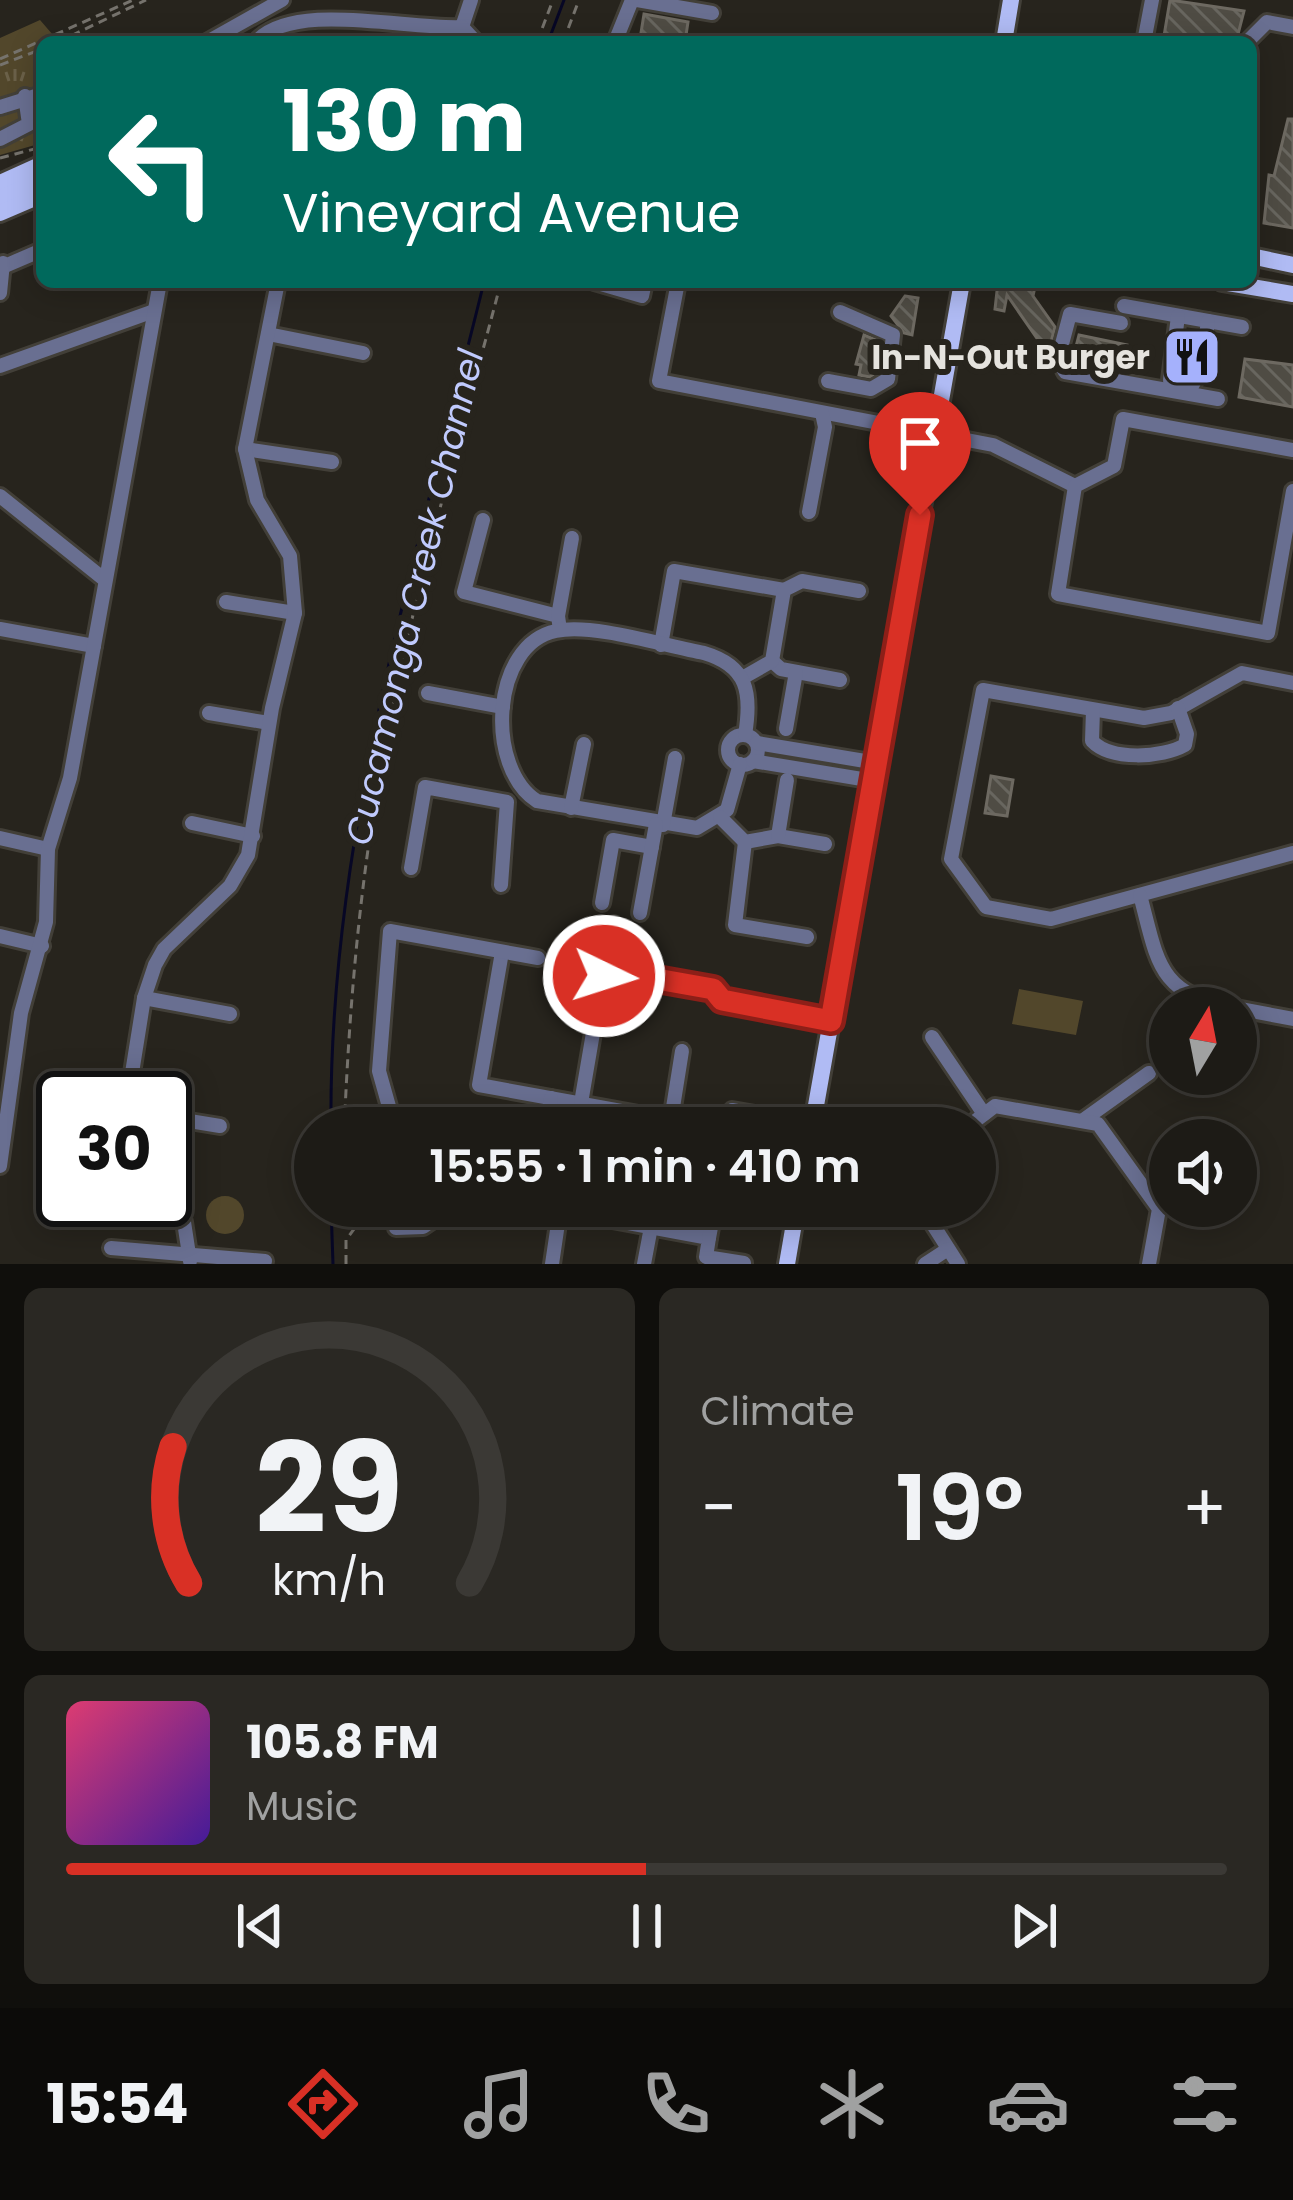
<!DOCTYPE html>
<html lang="en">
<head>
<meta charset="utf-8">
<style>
  :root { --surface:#1d1b16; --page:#2a2823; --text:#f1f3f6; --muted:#a0a1a1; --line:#3b3935; --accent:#d93025 }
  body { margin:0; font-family:Poppins,sans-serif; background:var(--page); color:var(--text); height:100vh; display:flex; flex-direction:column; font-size:45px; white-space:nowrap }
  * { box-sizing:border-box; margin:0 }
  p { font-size:39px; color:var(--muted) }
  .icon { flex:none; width:66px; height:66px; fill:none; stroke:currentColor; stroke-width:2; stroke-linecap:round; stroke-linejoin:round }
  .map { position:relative; height:1264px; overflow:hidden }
  .side { display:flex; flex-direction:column; gap:24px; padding:24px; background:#100f0c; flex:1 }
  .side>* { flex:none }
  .guide { position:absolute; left:36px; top:36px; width:1221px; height:252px; border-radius:18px; box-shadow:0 6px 30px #0003,0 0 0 3px var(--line); background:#00695c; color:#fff; overflow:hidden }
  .needle { width:78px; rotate:10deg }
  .tools { position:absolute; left:1149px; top:987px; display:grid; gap:24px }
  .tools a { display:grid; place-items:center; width:108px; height:108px; border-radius:50%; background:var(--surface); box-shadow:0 6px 30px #0003,0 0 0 3px var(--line); font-size:60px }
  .speed { position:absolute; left:36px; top:1071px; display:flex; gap:24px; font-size:60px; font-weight:700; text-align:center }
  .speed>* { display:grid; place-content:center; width:156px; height:156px; border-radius:50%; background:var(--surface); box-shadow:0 6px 30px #0003,0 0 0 3px var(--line); line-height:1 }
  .speed .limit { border:6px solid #111; border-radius:18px; background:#fff; color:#111 }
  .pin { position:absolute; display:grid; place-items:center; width:102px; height:102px; color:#fff; margin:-123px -51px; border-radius:50% 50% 50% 0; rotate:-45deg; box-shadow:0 0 12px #0007 }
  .pin .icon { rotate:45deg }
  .me { position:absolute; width:132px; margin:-66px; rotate:94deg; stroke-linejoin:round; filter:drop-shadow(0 0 9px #0008) }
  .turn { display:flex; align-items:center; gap:42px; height:252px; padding:0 48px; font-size:54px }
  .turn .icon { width:156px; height:156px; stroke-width:2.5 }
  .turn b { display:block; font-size:84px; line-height:102px }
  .big { font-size:90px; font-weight:600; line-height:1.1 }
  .side .tile { flex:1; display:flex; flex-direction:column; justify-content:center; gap:18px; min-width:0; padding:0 42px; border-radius:18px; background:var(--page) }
  .side .dial { align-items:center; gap:0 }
  .dial svg { height:312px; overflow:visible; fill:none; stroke:var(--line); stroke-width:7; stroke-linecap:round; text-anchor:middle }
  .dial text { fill:var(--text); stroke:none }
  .song { display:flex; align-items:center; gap:36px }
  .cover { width:144px; height:144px; border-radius:18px; background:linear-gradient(135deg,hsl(340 70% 55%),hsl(260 70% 35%)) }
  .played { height:12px; border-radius:6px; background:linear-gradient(90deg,var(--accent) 50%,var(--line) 50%) }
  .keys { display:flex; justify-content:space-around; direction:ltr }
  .heat { display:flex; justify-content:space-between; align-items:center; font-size:66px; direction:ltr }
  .side .tiles { flex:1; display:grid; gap:24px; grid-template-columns:1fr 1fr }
  .tile:last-child { grid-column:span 2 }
  .trip { position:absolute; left:294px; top:1107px; width:702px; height:120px; border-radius:60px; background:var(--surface); box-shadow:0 6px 30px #0003,0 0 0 3px var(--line); font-weight:600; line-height:120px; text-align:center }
  .dock { display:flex; height:192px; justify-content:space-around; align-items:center; background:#0c0b09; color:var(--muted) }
  .dock .icon { width:84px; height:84px }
  .dock .active { color:var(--accent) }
  .dock b { font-size:54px; color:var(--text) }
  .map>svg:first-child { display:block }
  .park { fill:url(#park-tufts) }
  .pitch { fill:#52472b }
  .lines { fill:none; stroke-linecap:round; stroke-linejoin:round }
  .stream { stroke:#070725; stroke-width:3 }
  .building { fill:url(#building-back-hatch); stroke:#6d6961; stroke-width:3 }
  .minor-casing { stroke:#423f38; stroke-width:20 }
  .major-casing { stroke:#423f38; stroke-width:22 }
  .path { stroke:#76736d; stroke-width:3; stroke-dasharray:9 6; stroke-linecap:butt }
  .minor { stroke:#696f91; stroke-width:14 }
  .major { stroke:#b0bbf4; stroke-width:16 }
  .route-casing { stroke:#8d1f18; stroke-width:30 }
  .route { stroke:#d93025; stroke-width:21 }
  .labels { text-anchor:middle; stroke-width:12; stroke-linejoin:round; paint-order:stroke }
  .poi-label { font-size:33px; font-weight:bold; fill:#e5e3de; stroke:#27241d; text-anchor:end }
  .water-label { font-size:36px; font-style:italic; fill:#c0cafd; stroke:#27241d }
</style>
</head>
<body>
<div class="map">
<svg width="1293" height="1264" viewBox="0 0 1293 1264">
  <defs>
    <pattern id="park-tufts" width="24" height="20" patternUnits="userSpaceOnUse" patternTransform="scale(3)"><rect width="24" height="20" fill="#52472b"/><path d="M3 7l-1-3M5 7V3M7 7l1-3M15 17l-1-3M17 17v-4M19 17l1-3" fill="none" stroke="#6b6149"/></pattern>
    <pattern id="building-back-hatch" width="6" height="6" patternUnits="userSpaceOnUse" patternTransform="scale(3)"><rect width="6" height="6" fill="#4f4c44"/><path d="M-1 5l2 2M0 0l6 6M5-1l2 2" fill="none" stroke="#68665f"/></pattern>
  </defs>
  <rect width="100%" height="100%" fill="#27241d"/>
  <polygon class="park" points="40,20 59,42 42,42 42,143 0,155 0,38"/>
  <g class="pitch">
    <polygon points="1019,989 1083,1001 1076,1035 1012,1024"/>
    <circle cx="225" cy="1215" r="19"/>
  </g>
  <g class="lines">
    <g class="stream">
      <polyline points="548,42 564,0"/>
      <path d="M331 1128C328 840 416 559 484 282"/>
      <polyline points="331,1206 333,1264"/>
    </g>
  </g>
  <g class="building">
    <polygon points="1170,0 1244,11 1236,42 1163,42"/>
    <polygon points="644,14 688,22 685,42 640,39"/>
    <polygon points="1288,119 1293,119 1293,228 1264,223 1269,175 1274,176"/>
    <polygon points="998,282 1036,282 1033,296 1055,327 1051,342 1043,347 1007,295 1004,311 995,309"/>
    <polygon points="905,296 918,298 912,335 904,333 891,316"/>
    <polygon points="1188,331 1195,332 1197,357 1186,373"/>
    <polygon points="864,335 881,342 877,372 870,377 859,375 861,365 856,364"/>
    <polygon points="1079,335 1127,345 1123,371 1072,362"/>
    <polygon points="1245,359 1293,365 1293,407 1239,397"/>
    <polygon points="991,776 1013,780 1007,816 985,813"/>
  </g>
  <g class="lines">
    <defs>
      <g id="minor">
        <polyline points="637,0 712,13"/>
        <polyline points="462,27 471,0"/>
        <polyline points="207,42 282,0"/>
        <path d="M256 42C293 0 408 30 462 27L476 42"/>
        <polyline points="615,42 632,0"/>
        <polyline points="1144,42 1152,0"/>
        <polyline points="1247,42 1267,22 1293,27"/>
        <polyline points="0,107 42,94"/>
        <polyline points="0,139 29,124 25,96"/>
        <polyline points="0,268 42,250"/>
        <polyline points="594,282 642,296 645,282"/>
        <polyline points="678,282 659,381 993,445 1075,486"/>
        <polyline points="0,293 3,263"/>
        <polyline points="1124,306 1242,327"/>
        <polyline points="1178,316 1170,380 1192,386 1202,367"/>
        <polyline points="1121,323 1070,314 1058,359 1065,372 1218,399"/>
        <polyline points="268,334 363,353"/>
        <polyline points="1204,349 1208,321"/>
        <polyline points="0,366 154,311"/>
        <polyline points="828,381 871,389 888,379 893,335 840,312"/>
        <polyline points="245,449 332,462"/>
        <polyline points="1293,450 1123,419 1114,466 1075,486 1058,594 1268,633 1293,491"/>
        <polyline points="0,496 105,580"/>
        <polyline points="809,512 825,427 822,413"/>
        <polyline points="483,520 464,592 558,616 560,630"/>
        <polyline points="226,602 295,613"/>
        <polyline points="558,616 572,538"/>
        <polyline points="0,629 94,646"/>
        <polyline points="661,645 674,571 784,590"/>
        <polyline points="772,661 781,669 840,680"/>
        <polyline points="744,677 772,661 784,590 802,581 859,591"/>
        <polyline points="1293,683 1242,673 1171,713 1144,718 983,690 951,859 986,907 1051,919 1293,853"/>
        <polyline points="428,693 503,707"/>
        <path d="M1093 710 1092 741C1111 761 1162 758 1185 745L1187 734 1178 708"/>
        <polyline points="209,713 269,723"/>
        <polyline points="786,729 796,672"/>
        <circle cx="743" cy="750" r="15"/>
        <polyline points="757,743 877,763"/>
        <polyline points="753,761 874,781"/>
        <path d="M740 764 727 810 697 828 537 801C485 768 491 644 556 631 593 623 665 646 704 653 748 666 752 693 745 735"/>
        <polyline points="571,808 584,744"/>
        <polyline points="720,817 745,842 778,836 825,844"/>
        <polyline points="192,823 253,836"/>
        <polyline points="663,825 675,758"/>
        <polyline points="778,836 787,780"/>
        <polyline points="0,838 48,849"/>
        <polyline points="745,842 735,925 807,937"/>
        <polyline points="411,868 425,787 507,802 501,885"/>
        <path d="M1140 895C1158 962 1157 994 1234 1008"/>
        <polyline points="602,903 613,840 652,847"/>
        <polyline points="640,913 656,824"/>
        <polyline points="0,936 42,946"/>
        <polyline points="502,952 479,1085 715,1128"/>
        <polyline points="606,970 714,989 722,1000 831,1021"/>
        <polyline points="144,998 230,1014"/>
        <polyline points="598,1000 614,924"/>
        <polyline points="1236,1008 1293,1019"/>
        <polyline points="932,1037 984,1114"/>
        <polyline points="128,1098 144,998 155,965 164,949 230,886 248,855 272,708 295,613 290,556 257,500 245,449 278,282"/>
        <polyline points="581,1103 593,1033"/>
        <polyline points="165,1117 220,1126"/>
        <polyline points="671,1120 682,1051"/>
        <polyline points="1082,1121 1149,1073"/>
        <polyline points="395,1128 379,1071 390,931 538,958"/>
        <polyline points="546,1128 551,1098"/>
        <polyline points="728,1128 732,1110 771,1117"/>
        <polyline points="966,1128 995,1106 1098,1124 1159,1209 1149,1264"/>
        <polyline points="0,1166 21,1013 46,922 48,849 70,778 160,282"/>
        <polyline points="165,1188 184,1222 190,1261"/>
        <polyline points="396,1206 396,1228 423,1227 454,1206"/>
        <polyline points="537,1206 709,1238 706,1257 744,1263"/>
        <polyline points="857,1206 930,1220"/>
        <polyline points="933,1206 930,1220 958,1264"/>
        <polyline points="709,1238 715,1206"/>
        <polyline points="111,1248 265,1261"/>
        <polyline points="552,1264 560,1210"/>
        <polyline points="644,1264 651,1227"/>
        <polyline points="925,1264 948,1249"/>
      </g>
      <g id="major">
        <polyline points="1004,42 1011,0"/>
        <polyline points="0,183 42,164"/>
        <polyline points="0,198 42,180"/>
        <polyline points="0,213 42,195"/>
        <polyline points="1251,256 1293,265"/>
        <polyline points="1222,282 1293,294"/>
        <polyline points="812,1128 962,282"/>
        <polyline points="787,1264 797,1206"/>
      </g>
    </defs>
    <use href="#minor" class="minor-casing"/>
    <use href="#major" class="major-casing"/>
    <g class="path">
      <polyline points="58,42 146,0"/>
      <polyline points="537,42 553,0"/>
      <polyline points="563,42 579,0"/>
      <polyline points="0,59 133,0"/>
      <polyline points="0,65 42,49"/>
      <polyline points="0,158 42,147"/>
      <path d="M348 1128 345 1111C350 1003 359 898 377 791 405 619 457 450 501 282"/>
      <polyline points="346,1264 346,1240 371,1206"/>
    </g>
    <use href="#minor" class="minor"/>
    <use href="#major" class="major"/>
  </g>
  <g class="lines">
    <defs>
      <polyline id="route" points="604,976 606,970 713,989 722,1000 831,1021 920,515"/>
    </defs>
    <use href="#route" class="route-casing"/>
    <use href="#route" class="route"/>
  </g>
  <defs>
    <symbol id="restaurant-square" viewBox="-11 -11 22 22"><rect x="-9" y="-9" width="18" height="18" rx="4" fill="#a5b1fc" stroke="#27241d"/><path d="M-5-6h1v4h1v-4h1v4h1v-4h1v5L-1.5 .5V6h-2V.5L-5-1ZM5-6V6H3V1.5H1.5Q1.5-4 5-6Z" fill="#111"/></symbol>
  </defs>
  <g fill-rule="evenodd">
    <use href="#restaurant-square" x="1159" y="324" width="66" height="66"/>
  </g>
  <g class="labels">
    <g class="poi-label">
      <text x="1150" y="369">In-N-Out Burger</text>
    </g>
    <g class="water-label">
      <text transform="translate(414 597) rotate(-77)" y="13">Cucamonga Creek Channel</text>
    </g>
  </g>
</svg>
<div class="tools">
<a><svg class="needle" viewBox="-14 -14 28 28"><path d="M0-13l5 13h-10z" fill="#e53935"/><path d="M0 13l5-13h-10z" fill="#a0a1a1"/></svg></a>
<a><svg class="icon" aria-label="sound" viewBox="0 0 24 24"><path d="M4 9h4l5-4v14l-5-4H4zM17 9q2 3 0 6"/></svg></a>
</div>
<div class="speed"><div class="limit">30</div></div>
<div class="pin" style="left:920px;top:515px;background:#d93025"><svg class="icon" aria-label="arrive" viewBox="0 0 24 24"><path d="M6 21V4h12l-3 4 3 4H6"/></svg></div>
<svg class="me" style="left:604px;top:976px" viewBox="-20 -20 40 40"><circle r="17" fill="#d93025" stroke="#fff" stroke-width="3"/><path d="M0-11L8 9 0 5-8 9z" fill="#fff"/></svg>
<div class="trip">15:55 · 1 min · 410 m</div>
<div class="guide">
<div class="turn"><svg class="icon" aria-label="left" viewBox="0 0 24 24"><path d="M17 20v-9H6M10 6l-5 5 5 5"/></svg><div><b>130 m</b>Vineyard Avenue</div></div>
</div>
</div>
<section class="side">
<div class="tiles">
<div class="tile dial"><svg viewBox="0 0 100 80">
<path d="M14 69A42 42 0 1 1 86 69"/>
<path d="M14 69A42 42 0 0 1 10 34" stroke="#d93025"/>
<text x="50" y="56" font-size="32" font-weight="700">29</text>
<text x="50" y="72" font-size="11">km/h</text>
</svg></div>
<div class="tile"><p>Climate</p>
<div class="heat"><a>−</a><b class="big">19°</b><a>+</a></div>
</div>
<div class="tile">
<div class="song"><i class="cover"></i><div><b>105.8 FM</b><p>Music</p></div></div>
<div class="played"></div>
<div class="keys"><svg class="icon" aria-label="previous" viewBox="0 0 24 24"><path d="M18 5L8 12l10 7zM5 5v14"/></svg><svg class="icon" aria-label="pause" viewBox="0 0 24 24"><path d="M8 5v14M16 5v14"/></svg><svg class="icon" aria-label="next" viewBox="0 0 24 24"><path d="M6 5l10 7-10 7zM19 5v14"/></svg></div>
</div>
</div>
</section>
<nav class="dock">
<b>15:54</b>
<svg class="icon active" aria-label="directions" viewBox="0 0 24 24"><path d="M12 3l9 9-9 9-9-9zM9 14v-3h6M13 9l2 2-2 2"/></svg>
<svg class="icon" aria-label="music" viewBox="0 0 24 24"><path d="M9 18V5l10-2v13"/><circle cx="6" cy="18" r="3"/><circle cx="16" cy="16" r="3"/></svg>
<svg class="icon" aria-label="phone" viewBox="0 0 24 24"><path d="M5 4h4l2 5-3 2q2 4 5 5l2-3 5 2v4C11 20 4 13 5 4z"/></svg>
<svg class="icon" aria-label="climate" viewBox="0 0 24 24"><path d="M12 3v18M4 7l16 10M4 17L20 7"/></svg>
<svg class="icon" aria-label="car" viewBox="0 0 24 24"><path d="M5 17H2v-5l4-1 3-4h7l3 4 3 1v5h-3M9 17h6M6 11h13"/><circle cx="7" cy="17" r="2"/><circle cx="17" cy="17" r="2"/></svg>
<svg class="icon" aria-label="filters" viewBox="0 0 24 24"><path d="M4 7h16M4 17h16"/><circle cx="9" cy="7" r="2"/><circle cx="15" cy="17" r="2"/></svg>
</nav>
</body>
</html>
